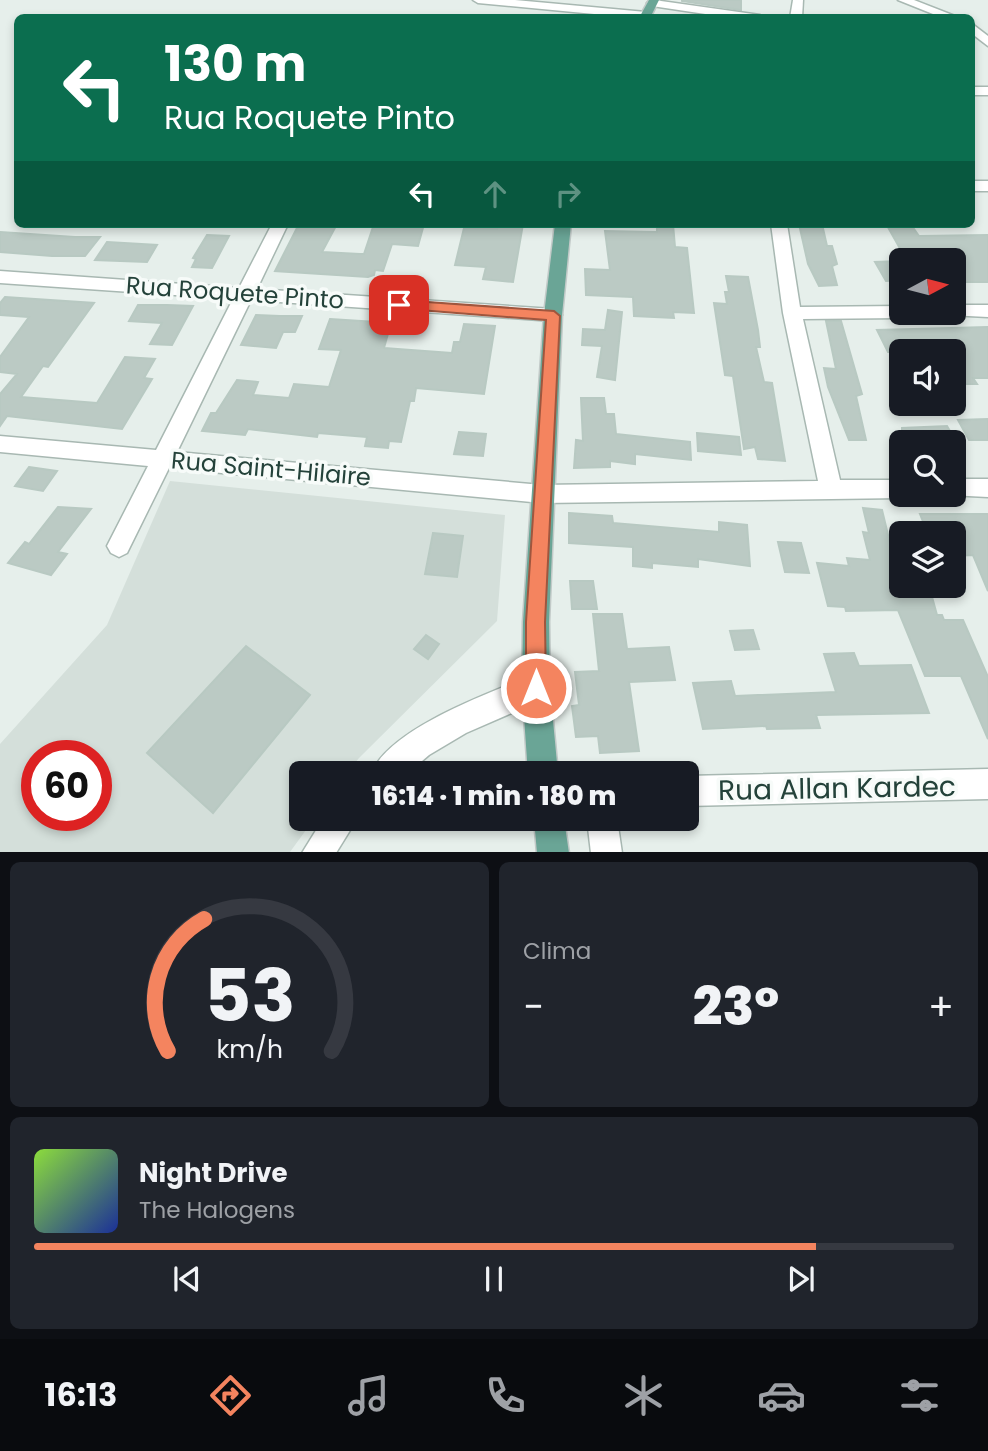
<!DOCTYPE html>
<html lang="pt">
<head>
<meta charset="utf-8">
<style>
  :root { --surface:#171b24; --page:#20242c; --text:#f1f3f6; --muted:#9ea1a6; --line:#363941; --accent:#f4845f }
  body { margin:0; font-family:Poppins,sans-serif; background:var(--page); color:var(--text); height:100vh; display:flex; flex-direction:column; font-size:26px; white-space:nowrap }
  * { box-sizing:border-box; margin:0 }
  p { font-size:23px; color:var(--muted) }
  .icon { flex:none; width:38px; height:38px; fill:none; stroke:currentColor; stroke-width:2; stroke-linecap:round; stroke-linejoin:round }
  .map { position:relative; height:852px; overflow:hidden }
  .side { display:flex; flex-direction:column; gap:10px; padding:10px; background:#0d0f14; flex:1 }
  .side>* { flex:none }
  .hud { position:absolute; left:14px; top:14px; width:961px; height:214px; border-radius:10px; box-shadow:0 4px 10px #0003; background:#0b6e4f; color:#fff; overflow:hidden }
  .needle { width:46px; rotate:83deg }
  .tools { position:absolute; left:889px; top:248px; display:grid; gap:14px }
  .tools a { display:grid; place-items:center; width:77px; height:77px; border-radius:10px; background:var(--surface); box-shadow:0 4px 10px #0003; font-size:35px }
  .speed { position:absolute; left:21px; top:740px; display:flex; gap:14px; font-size:35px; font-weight:700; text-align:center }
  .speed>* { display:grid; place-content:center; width:91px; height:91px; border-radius:50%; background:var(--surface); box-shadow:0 4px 10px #0003; line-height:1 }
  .speed .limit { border:10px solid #d22; background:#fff; color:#111 }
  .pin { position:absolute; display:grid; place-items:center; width:60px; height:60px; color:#fff; margin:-30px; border-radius:14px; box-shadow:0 4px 10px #0006 }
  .me { position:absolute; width:77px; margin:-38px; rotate:0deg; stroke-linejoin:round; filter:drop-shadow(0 0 5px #0008) }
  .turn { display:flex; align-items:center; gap:24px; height:147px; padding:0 35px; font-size:32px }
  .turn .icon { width:91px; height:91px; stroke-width:2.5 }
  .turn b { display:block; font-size:49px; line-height:60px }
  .lanes { display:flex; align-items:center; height:66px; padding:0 35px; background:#0003; justify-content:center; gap:35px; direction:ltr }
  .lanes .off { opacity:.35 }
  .big { font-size:52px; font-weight:800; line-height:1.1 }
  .side .card { flex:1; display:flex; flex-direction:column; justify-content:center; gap:10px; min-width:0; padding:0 24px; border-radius:10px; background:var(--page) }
  .side .dial { align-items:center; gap:0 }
  .dial svg { height:182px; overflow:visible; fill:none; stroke:var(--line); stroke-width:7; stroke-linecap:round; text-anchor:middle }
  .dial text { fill:var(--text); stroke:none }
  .song { display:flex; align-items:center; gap:21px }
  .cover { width:84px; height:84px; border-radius:10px; background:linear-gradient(135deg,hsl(90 70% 55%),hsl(230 70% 35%)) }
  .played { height:7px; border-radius:4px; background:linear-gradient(90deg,var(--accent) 85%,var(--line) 85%) }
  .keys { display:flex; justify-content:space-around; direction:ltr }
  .heat { display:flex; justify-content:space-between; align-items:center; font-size:38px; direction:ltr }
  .side .tiles { flex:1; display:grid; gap:10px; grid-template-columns:1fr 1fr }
  .card:last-child { grid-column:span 2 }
  .trip { position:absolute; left:289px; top:761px; width:410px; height:70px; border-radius:10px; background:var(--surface); box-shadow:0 4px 10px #0003; font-weight:800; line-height:70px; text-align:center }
  .tab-bar { display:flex; height:112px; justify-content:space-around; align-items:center; background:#090b0e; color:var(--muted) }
  .tab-bar .icon { width:49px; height:49px }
  .tab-bar .active { color:var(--accent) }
  .tab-bar b { font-size:32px; color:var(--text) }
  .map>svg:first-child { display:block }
  .built { fill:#d4dfda; fill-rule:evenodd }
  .building { fill:#bbcac4; stroke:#b8c9c2; stroke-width:2 }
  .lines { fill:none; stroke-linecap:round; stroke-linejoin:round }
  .minor-casing { stroke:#a8b8b2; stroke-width:3 }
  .major-casing { stroke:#c2cac8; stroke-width:3 }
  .minor { fill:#fff; fill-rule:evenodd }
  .major { fill:#6aa596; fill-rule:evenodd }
  .route { fill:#f4845f; stroke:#9f563e; stroke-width:2 }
  .labels { text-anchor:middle; stroke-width:7; stroke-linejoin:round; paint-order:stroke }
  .street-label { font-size:24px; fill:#24423a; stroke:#f7fbf9 }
  .near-street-label { font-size:28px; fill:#24423a; stroke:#f7fbf9 }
</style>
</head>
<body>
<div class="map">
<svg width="988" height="853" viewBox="0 0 988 853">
  <rect width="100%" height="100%" fill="#e6efeb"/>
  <path class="built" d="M170 481 505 515 497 621 359 758 347 773 301 774V819H314L290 852 0 853V744L107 625ZM37 756H96V816H37Z"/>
  <g class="building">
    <polygon points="682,0 741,0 741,10 682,1"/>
    <polygon points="299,224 337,224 322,252 360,254 364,254 374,224 424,224 418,246 392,244 383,271 375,270 374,275 368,277 275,271"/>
    <polygon points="499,224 523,224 513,282 483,279 486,267 455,265 464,228 497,229"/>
    <polygon points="657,224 673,224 675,247 687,248 694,313 673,312 674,318 634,316 633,297 586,295 585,269 610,270 605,231 657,232"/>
    <polygon points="799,224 822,224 827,246 832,246 837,264 832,266 837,285 819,286 808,264"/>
    <polygon points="889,229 914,229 919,236 988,235 988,282 954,282 954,261 907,261"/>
    <polygon points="0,232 75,237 100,237 85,256 52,256 0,252"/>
    <polygon points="207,235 229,236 212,268 192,267 196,259 193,258"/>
    <polygon points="107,242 157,245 147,262 95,260"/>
    <polygon points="901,261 901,280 886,281 875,262"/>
    <polygon points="726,276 748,277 758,330 760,347 756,347 764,382 772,383 785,461 758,459 755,447 744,449 733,376 725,375 714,303 727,304 725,292 729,292"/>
    <polygon points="5,297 94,303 48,367 43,366 21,397 97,403 125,357 155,359 144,378 152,379 122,429 7,416 0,426 0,394 17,374 0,372 0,357 29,317 0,315 0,303"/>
    <polygon points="138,305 167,305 193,306 172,345 150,344 162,323 129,321"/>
    <polygon points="608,310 622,312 615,380 597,377 602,346 582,345 583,329 605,330"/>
    <polygon points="256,315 280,316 302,316 295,332 283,332 276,348 241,345"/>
    <polygon points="330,319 391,323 384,348 452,353 454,342 460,342 464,324 495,326 484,394 416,388 414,401 410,401 401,442 389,441 388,448 365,446 367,437 318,433 317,437 248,429 245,435 202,431 211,413 216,413 237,380 258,382 253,395 289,398 294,384 329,387 341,350 319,349"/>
    <polygon points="826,321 841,321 862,394 856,396 866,440 849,440 828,387 824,368 836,369"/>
    <polygon points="988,327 988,378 973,378 977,384 954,384 954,352 888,352 877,330"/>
    <polygon points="581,398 604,398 606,414 614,414 616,434 690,442 691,460 635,454 635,464 610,461 610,467 574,468 576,440 583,441"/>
    <polygon points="988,419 988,440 969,440 958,420"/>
    <polygon points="947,426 957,443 902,443 902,428"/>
    <polygon points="459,432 486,434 483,456 454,454"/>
    <polygon points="697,433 739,437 741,455 698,451"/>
    <polygon points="29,467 57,471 43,491 15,486"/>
    <polygon points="58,507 91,509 58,552 67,554 51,575 8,563 25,542 29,544"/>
    <polygon points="863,508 882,510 897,572 901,572 901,586 929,586 937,615 942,615 944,620 963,620 988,677 988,739 961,676 925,676 898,610 846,611 845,607 828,606 817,563 849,566 847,558 870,560 863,532 869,533"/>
    <polygon points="569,513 612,516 613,523 719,532 719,522 747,525 750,566 698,559 698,567 652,563 652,568 633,566 633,547 569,543"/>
    <polygon points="920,514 988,514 988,591 973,555 954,556 954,534 928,534"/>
    <polygon points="433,533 463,536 457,577 425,574"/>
    <polygon points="778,542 801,543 809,573 785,572"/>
    <polygon points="570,581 593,581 597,609 572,609"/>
    <polygon points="593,614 622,614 627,649 669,647 675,680 629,682 639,751 600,753 598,736 576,737 572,706 579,705 575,672 599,671"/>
    <polygon points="753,630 759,649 735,650 730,631"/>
    <polygon points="426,635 439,644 428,659 414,649"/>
    <polygon points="246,646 310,695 213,813 147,753"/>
    <polygon points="854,653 859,666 911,665 929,713 816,715 820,728 767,729 766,726 703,729 693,683 731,681 735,696 836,692 824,654"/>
  </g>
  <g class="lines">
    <defs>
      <g id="minor">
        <polygon points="473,0 515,0 646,12 652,15 649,18 636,18 478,3"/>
        <polygon points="654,0 760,15 765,18 732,18 652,6 647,3"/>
        <polygon points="793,0 803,0 802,18 790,18"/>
        <polygon points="898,0 914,0 960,18 943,18"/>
        <polygon points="971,23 988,36 988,46 971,33"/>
        <rect x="971" y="87" width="17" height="8"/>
        <rect x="971" y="181" width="17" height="10"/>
        <polygon points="272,224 288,224 257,289 553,309 559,311 562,315 559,319 553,321 251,300 177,452 542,485 818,481 783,313 771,224 787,224 800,307 901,306 901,313 909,313 901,318 803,319 840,480 901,480 901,495 909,495 901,498 542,503 169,468 127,553 119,557 111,553 107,546 148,466 0,452 0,436 156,450 233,299 0,283 0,271 239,288"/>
        <polygon points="954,305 988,305 988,317 948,315 946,313 954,313"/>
        <polygon points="954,479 988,479 988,497 948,495 954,495"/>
        <path d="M536 674 546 678 550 688 546 698 466 733 429 755 407 774H371C389 728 492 692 536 674Z"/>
        <polygon points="988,769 988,799 686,806 686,776"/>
        <polygon points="323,819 357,819 336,853 302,853"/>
        <polygon points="587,819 617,819 622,853 591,853"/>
      </g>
      <g id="major">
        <polygon points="649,0 659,0 650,18 639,18"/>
        <polygon points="555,224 571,224 562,315 549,622 550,688 558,774 528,774 522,688 523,622 544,315"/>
        <polygon points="534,819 564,819 569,853 537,853"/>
      </g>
    </defs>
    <use href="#minor" class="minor-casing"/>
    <use href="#major" class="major-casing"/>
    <use href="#minor" class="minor"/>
    <use href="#major" class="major"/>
  </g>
  <polygon class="route" points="399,300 554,311 560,316 545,622 546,688 543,695 536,698 529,695 526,688 526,622 546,320 394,308 392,305"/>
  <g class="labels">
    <g class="street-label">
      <text transform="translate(235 293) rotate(4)" y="8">Rua Roquete Pinto</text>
      <text transform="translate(271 469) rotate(5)" y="8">Rua Saint-Hilaire</text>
    </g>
    <g class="near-street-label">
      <text transform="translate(837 788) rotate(-1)" y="10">Rua Allan Kardec</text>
    </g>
  </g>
</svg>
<div class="tools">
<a><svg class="needle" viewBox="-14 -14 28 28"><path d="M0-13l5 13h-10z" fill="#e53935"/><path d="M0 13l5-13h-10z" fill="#9ea1a6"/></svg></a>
<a><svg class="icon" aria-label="sound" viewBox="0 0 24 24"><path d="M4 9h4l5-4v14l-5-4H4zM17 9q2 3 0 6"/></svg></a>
<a><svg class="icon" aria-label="search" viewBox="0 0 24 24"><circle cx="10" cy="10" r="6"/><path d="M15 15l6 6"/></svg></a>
<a><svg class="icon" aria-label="layers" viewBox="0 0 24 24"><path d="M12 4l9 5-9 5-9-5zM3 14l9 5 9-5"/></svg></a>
</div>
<div class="speed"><div class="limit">60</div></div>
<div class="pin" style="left:399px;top:305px;background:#d93025"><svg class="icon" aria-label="arrive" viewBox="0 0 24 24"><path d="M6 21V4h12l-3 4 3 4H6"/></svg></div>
<svg class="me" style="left:536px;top:688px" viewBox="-20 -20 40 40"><circle r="17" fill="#f4845f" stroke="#fff" stroke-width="3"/><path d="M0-11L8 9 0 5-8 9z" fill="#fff"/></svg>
<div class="trip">16:14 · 1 min · 180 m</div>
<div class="hud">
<div class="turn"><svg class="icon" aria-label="left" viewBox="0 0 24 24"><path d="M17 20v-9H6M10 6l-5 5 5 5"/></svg><div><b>130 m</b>Rua Roquete Pinto</div></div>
<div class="lanes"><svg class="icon" aria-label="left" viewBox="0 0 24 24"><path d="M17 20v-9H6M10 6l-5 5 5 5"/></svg><svg class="icon off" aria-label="ahead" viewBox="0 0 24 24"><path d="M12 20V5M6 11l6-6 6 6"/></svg><svg class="icon off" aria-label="right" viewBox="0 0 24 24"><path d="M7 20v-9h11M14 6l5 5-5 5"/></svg></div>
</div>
</div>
<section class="side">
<div class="tiles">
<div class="card dial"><svg viewBox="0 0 100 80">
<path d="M14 69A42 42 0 1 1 86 69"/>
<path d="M14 69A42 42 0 0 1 30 11" stroke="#f4845f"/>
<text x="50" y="56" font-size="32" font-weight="700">53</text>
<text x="50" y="72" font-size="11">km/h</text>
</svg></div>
<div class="card"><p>Clima</p>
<div class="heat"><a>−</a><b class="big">23°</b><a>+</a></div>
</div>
<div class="card">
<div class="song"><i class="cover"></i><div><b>Night Drive</b><p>The Halogens</p></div></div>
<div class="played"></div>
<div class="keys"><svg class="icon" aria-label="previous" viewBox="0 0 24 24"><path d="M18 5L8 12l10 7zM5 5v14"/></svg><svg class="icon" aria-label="pause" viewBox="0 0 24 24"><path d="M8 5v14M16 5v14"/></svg><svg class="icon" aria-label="next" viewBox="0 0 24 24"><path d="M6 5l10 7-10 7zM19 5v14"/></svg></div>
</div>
</div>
</section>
<nav class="tab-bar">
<b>16:13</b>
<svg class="icon active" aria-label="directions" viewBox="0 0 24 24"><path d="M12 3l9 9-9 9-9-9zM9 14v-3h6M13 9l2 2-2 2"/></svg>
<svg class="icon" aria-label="music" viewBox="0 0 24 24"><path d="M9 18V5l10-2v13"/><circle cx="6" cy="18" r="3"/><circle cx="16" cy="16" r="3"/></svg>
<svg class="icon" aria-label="phone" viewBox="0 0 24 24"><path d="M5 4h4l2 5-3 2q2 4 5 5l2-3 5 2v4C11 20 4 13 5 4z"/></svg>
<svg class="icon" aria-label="climate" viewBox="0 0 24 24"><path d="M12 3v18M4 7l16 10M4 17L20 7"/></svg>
<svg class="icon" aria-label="car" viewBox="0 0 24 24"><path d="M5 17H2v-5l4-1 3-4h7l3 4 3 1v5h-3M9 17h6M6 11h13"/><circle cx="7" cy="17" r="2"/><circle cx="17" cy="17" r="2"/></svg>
<svg class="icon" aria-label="filters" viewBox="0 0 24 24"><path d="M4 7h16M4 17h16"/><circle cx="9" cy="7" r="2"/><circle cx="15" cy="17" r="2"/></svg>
</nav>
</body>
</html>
